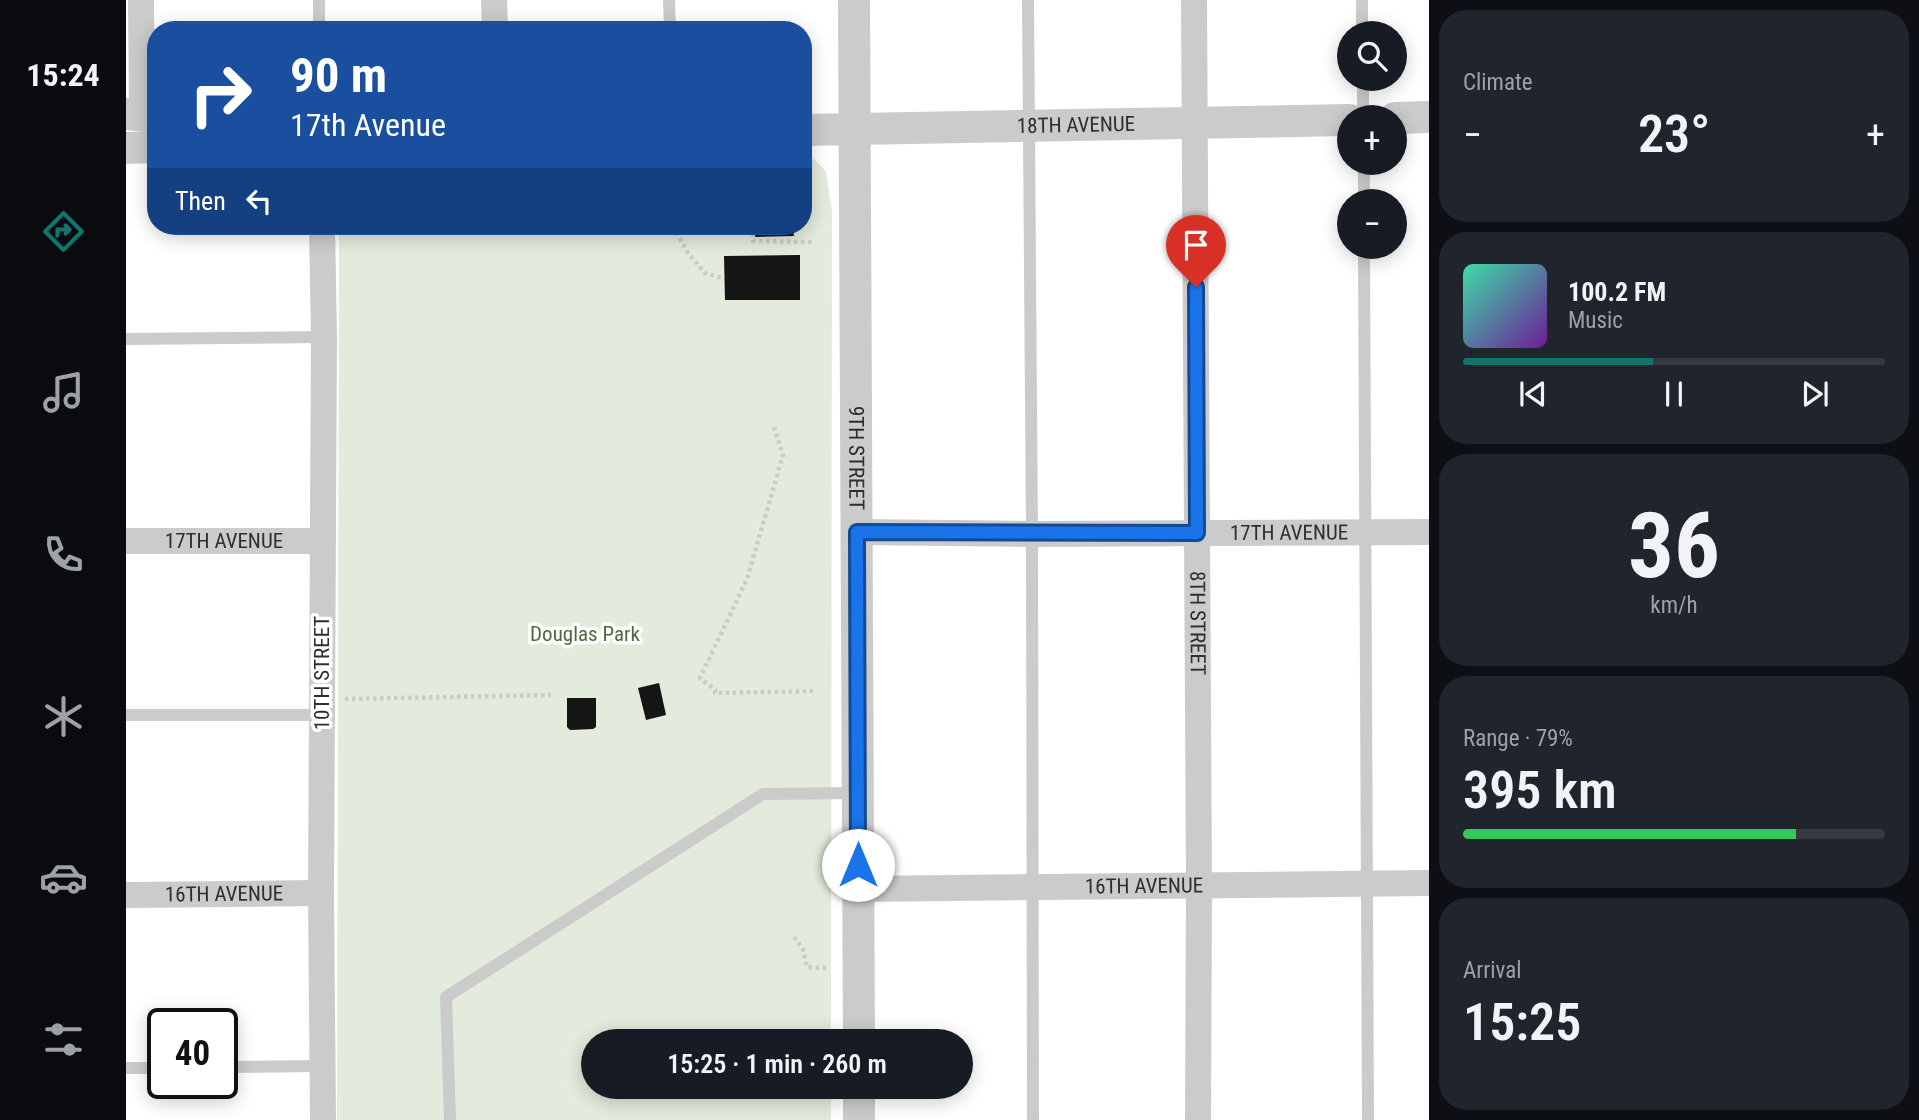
<!DOCTYPE html>
<html lang="en">
<head>
<meta charset="utf-8">
<style>
  :root { --surface:#171b24; --page:#20242c; --text:#f1f3f6; --muted:#9ea1a6; --line:#363941; --accent:#0f766e }
  body { margin:0; font-family:"Roboto Condensed",sans-serif; background:var(--page); color:var(--text); height:100vh; display:flex; flex-direction:column; font-size:26px; white-space:nowrap }
  * { box-sizing:border-box; margin:0 }
  p { font-size:23px; color:var(--muted) }
  .icon { flex:none; width:38px; height:38px; fill:none; stroke:currentColor; stroke-width:2; stroke-linecap:round; stroke-linejoin:round }
  .map { position:relative; flex:1; overflow:hidden }
  .drawer { display:flex; flex-direction:column; gap:10px; padding:10px; background:#0d0f14; width:490px }
  .drawer>* { flex:none }
  .banner { position:absolute; left:21px; top:21px; width:665px; height:214px; border-radius:28px; box-shadow:0 4px 18px #0003; background:#1a4fa0; color:#fff; overflow:hidden }
  .controls { position:absolute; left:1211px; top:21px; display:grid; gap:14px }
  .controls a { display:grid; place-items:center; width:70px; height:70px; border-radius:50%; background:var(--surface); box-shadow:0 4px 18px #0003; font-size:35px }
  .speed { position:absolute; left:21px; top:1008px; display:flex; gap:14px; font-size:35px; font-weight:700; text-align:center }
  .speed>* { display:grid; place-content:center; width:91px; height:91px; border-radius:50%; background:var(--surface); box-shadow:0 4px 18px #0003; line-height:1 }
  .speed .limit { border:4px solid #111; border-radius:10px; background:#fff; color:#111 }
  .pin { position:absolute; display:grid; place-items:center; width:60px; height:60px; color:#fff; margin:-72px -30px; border-radius:50% 50% 50% 0; rotate:-45deg; box-shadow:0 0 7px #0007 }
  .pin .icon { rotate:45deg }
  .me { position:absolute; width:77px; margin:-38px; rotate:0deg; stroke-linejoin:round; filter:drop-shadow(0 0 5px #0008) }
  .turn { display:flex; align-items:center; gap:24px; height:147px; padding:0 28px; font-size:32px }
  .turn .icon { width:91px; height:91px; stroke-width:2.5 }
  .turn b { display:block; font-size:49px; line-height:60px }
  .then { display:flex; align-items:center; height:66px; padding:0 28px; background:#0003; gap:14px; font-size:26px }
  .big { font-size:52px; font-weight:600; line-height:1.1 }
  .drawer .card { flex:1; display:flex; flex-direction:column; justify-content:center; gap:10px; min-width:0; padding:0 24px; border-radius:28px; background:var(--page) }
  .drawer .dial { align-items:center; gap:0 }
  .dial b { font-size:91px; line-height:1 }
  .song { display:flex; align-items:center; gap:21px }
  .cover { width:84px; height:84px; border-radius:10px; background:linear-gradient(135deg,hsl(160 70% 55%),hsl(280 70% 35%)) }
  .played { height:7px; border-radius:4px; background:linear-gradient(90deg,var(--accent) 45%,var(--line) 45%) }
  .keys { display:flex; justify-content:space-around; direction:ltr }
  .heat { display:flex; justify-content:space-between; align-items:center; font-size:38px; direction:ltr }
  .charge { height:10px; border-radius:5px; background:linear-gradient(90deg,#34c759 79%,var(--line) 0) }
  .trip { position:absolute; left:455px; top:1029px; width:392px; height:70px; border-radius:35px; background:var(--surface); box-shadow:0 4px 18px #0003; font-weight:600; line-height:70px; text-align:center }
  main { display:flex; flex:1; min-height:0 }
  .menu { display:flex; flex-direction:column; width:126px; justify-content:space-around; align-items:center; background:#090b0e; color:var(--muted) }
  .menu .icon { width:49px; height:49px }
  .menu .selected { color:var(--accent) }
  .menu b { font-size:32px; color:var(--text) }
  .map>svg:first-child { display:block }
  .green { fill:#e3ebdd }
  .building { fill:#151515 }
  .lines { fill:none; stroke-linecap:round; stroke-linejoin:round }
  .path { stroke:#cbcbcb; stroke-width:4.5; stroke-dasharray:3.5 3.5; stroke-linecap:butt }
  .service { stroke:#cbcbcb; stroke-width:12 }
  .minor { stroke:#cbcbcb; stroke-width:26 }
  .tertiary { stroke:#cbcbcb; stroke-width:32 }
  .route-casing { stroke:#114b97; stroke-width:18 }
  .route { stroke:#1a73e8; stroke-width:12 }
  .labels { text-anchor:middle; stroke-width:7; stroke-linejoin:round; paint-order:stroke }
  .street-label { font-size:21px; fill:#2e2e2e; stroke:#fff }
  .park-label { font-size:21px; fill:#4d683e; stroke:#fff }
</style>
</head>
<body>
<main>
<nav class="menu">
<b>15:24</b>
<svg class="icon selected" aria-label="directions" viewBox="0 0 24 24"><path d="M12 3l9 9-9 9-9-9zM9 14v-3h6M13 9l2 2-2 2"/></svg>
<svg class="icon" aria-label="music" viewBox="0 0 24 24"><path d="M9 18V5l10-2v13"/><circle cx="6" cy="18" r="3"/><circle cx="16" cy="16" r="3"/></svg>
<svg class="icon" aria-label="phone" viewBox="0 0 24 24"><path d="M5 4h4l2 5-3 2q2 4 5 5l2-3 5 2v4C11 20 4 13 5 4z"/></svg>
<svg class="icon" aria-label="climate" viewBox="0 0 24 24"><path d="M12 3v18M4 7l16 10M4 17L20 7"/></svg>
<svg class="icon" aria-label="car" viewBox="0 0 24 24"><path d="M5 17H2v-5l4-1 3-4h7l3 4 3 1v5h-3M9 17h6M6 11h13"/><circle cx="7" cy="17" r="2"/><circle cx="17" cy="17" r="2"/></svg>
<svg class="icon" aria-label="filters" viewBox="0 0 24 24"><path d="M4 7h16M4 17h16"/><circle cx="9" cy="7" r="2"/><circle cx="15" cy="17" r="2"/></svg>
</nav>
<div class="map">
<svg width="1303" height="1120" viewBox="0 0 1303 1120">
  <rect width="100%" height="100%" fill="#fff"/>
  <polygon class="green" points="677,158 688,159 700,171 706,211 705,1041 467,1041 467,1087 705,1087 705,1120 211,1120 213,226 677,226"/>
  <g class="building">
    <polygon points="629,226 667,226 668,236 629,237"/>
    <polygon points="674,255 674,300 599,300 598,256"/>
    <polygon points="533,683 540,715 520,720 512,688"/>
    <polygon points="441,698 470,698 470,727 467,729 444,730 441,727"/>
  </g>
  <g class="lines">
    <g class="path">
      <polyline points="547,226 562,253 579,273 596,278"/>
      <polyline points="627,226 627,241 688,242"/>
      <polyline points="648,427 657,455 621,579 574,678 589,690 589,693 689,691"/>
      <polyline points="219,699 425,695"/>
      <polyline points="668,937 677,949 681,967 700,968"/>
    </g>
    <g class="service">
      <polyline points="193,0 193,30"/>
      <polyline points="543,0 544,30"/>
      <polyline points="902,0 906,534 907,1120"/>
      <polyline points="1236,0 1236,33"/>
      <polyline points="1237,79 1237,117"/>
      <polyline points="1238,163 1238,201"/>
      <polyline points="1238,247 1242,1120"/>
      <polyline points="0,339 198,337"/>
      <polyline points="0,715 196,715"/>
      <polyline points="96,1067 197,1066"/>
      <polyline points="0,1068 37,1068"/>
      <polyline points="324,1120 320,997 637,794 732,793"/>
    </g>
    <g class="minor">
      <polyline points="15,0 16,115"/>
      <polyline points="368,0 369,30"/>
      <path id="s1" d="M1068 0 1073 885 1072 1120"/>
      <polyline points="196,226 198,337 195,893 197,1120"/>
      <path id="s2" d="M731 532 906 534 1303 532"/>
      <path id="s3" d="M0 541H196"/>
      <path id="s4" d="M733 889 1303 883"/>
      <path id="s5" d="M0 895 195 893"/>
    </g>
    <g class="tertiary">
      <path id="s6" d="M728 0 733 1041"/>
      <polyline points="0,114 30,117"/>
      <polyline points="1269,118 1303,117"/>
      <path id="s7" d="M677 130 1223 120"/>
      <polyline points="0,148 30,147"/>
      <polyline points="733,1087 733,1120"/>
    </g>
  </g>
  <g class="lines">
    <defs>
      <polyline id="route" points="732,865 731,532 1071,533 1070,287"/>
    </defs>
    <use href="#route" class="route-casing"/>
    <use href="#route" class="route"/>
  </g>
  <g class="labels">
    <g class="street-label">
      <text dy="7" stroke="none"><textPath href="#s7" startOffset="273">18TH AVENUE</textPath></text>
      <text dy="7" stroke="none"><textPath href="#s6" startOffset="458">9TH STREET</textPath></text>
      <text dy="7" stroke="none"><textPath href="#s2" startOffset="432">17TH AVENUE</textPath></text>
      <text dy="7" stroke="none"><textPath href="#s3" startOffset="98">17TH AVENUE</textPath></text>
      <text dy="7" stroke="none"><textPath href="#s1" startOffset="623">8TH STREET</textPath></text>
      <text transform="translate(196 673) rotate(-90)" y="7">10TH STREET</text>
      <text dy="7" stroke="none"><textPath href="#s4" startOffset="285">16TH AVENUE</textPath></text>
      <text dy="7" stroke="none"><textPath href="#s5" startOffset="98">16TH AVENUE</textPath></text>
    </g>
    <g class="park-label">
      <text x="459" y="641">Douglas Park</text>
    </g>
  </g>
</svg>
<div class="controls">
<a><svg class="icon" aria-label="search" viewBox="0 0 24 24"><circle cx="10" cy="10" r="6"/><path d="M15 15l6 6"/></svg></a>
<a>+</a>
<a>−</a>
</div>
<div class="speed"><div class="limit">40</div></div>
<div class="pin" style="left:1070px;top:287px;background:#d93025"><svg class="icon" aria-label="arrive" viewBox="0 0 24 24"><path d="M6 21V4h12l-3 4 3 4H6"/></svg></div>
<svg class="me" style="left:732px;top:865px" viewBox="-20 -20 40 40"><circle r="19" fill="#fff"/><path d="M0-13L10 11 0 6-10 11z" fill="#1a73e8"/></svg>
<div class="trip">15:25 · 1 min · 260 m</div>
<div class="banner">
<div class="turn"><svg class="icon" aria-label="right" viewBox="0 0 24 24"><path d="M7 20v-9h11M14 6l5 5-5 5"/></svg><div><b>90 m</b>17th Avenue</div></div>
<div class="then">Then<svg class="icon" aria-label="left" viewBox="0 0 24 24"><path d="M17 20v-9H6M10 6l-5 5 5 5"/></svg></div>
</div>
</div>
<section class="drawer">
<div class="card"><p>Climate</p>
<div class="heat"><a>−</a><b class="big">23°</b><a>+</a></div>
</div>
<div class="card">
<div class="song"><i class="cover"></i><div><b>100.2 FM</b><p>Music</p></div></div>
<div class="played"></div>
<div class="keys"><svg class="icon" aria-label="previous" viewBox="0 0 24 24"><path d="M18 5L8 12l10 7zM5 5v14"/></svg><svg class="icon" aria-label="pause" viewBox="0 0 24 24"><path d="M8 5v14M16 5v14"/></svg><svg class="icon" aria-label="next" viewBox="0 0 24 24"><path d="M6 5l10 7-10 7zM19 5v14"/></svg></div>
</div>
<div class="card dial"><b>36</b><p>km/h</p></div>
<div class="card"><p>Range · 79%</p><b class="big">395 km</b><div class="charge"></div></div>
<div class="card"><p>Arrival</p><b class="big">15:25</b></div>
</section>
</main>
</body>
</html>
